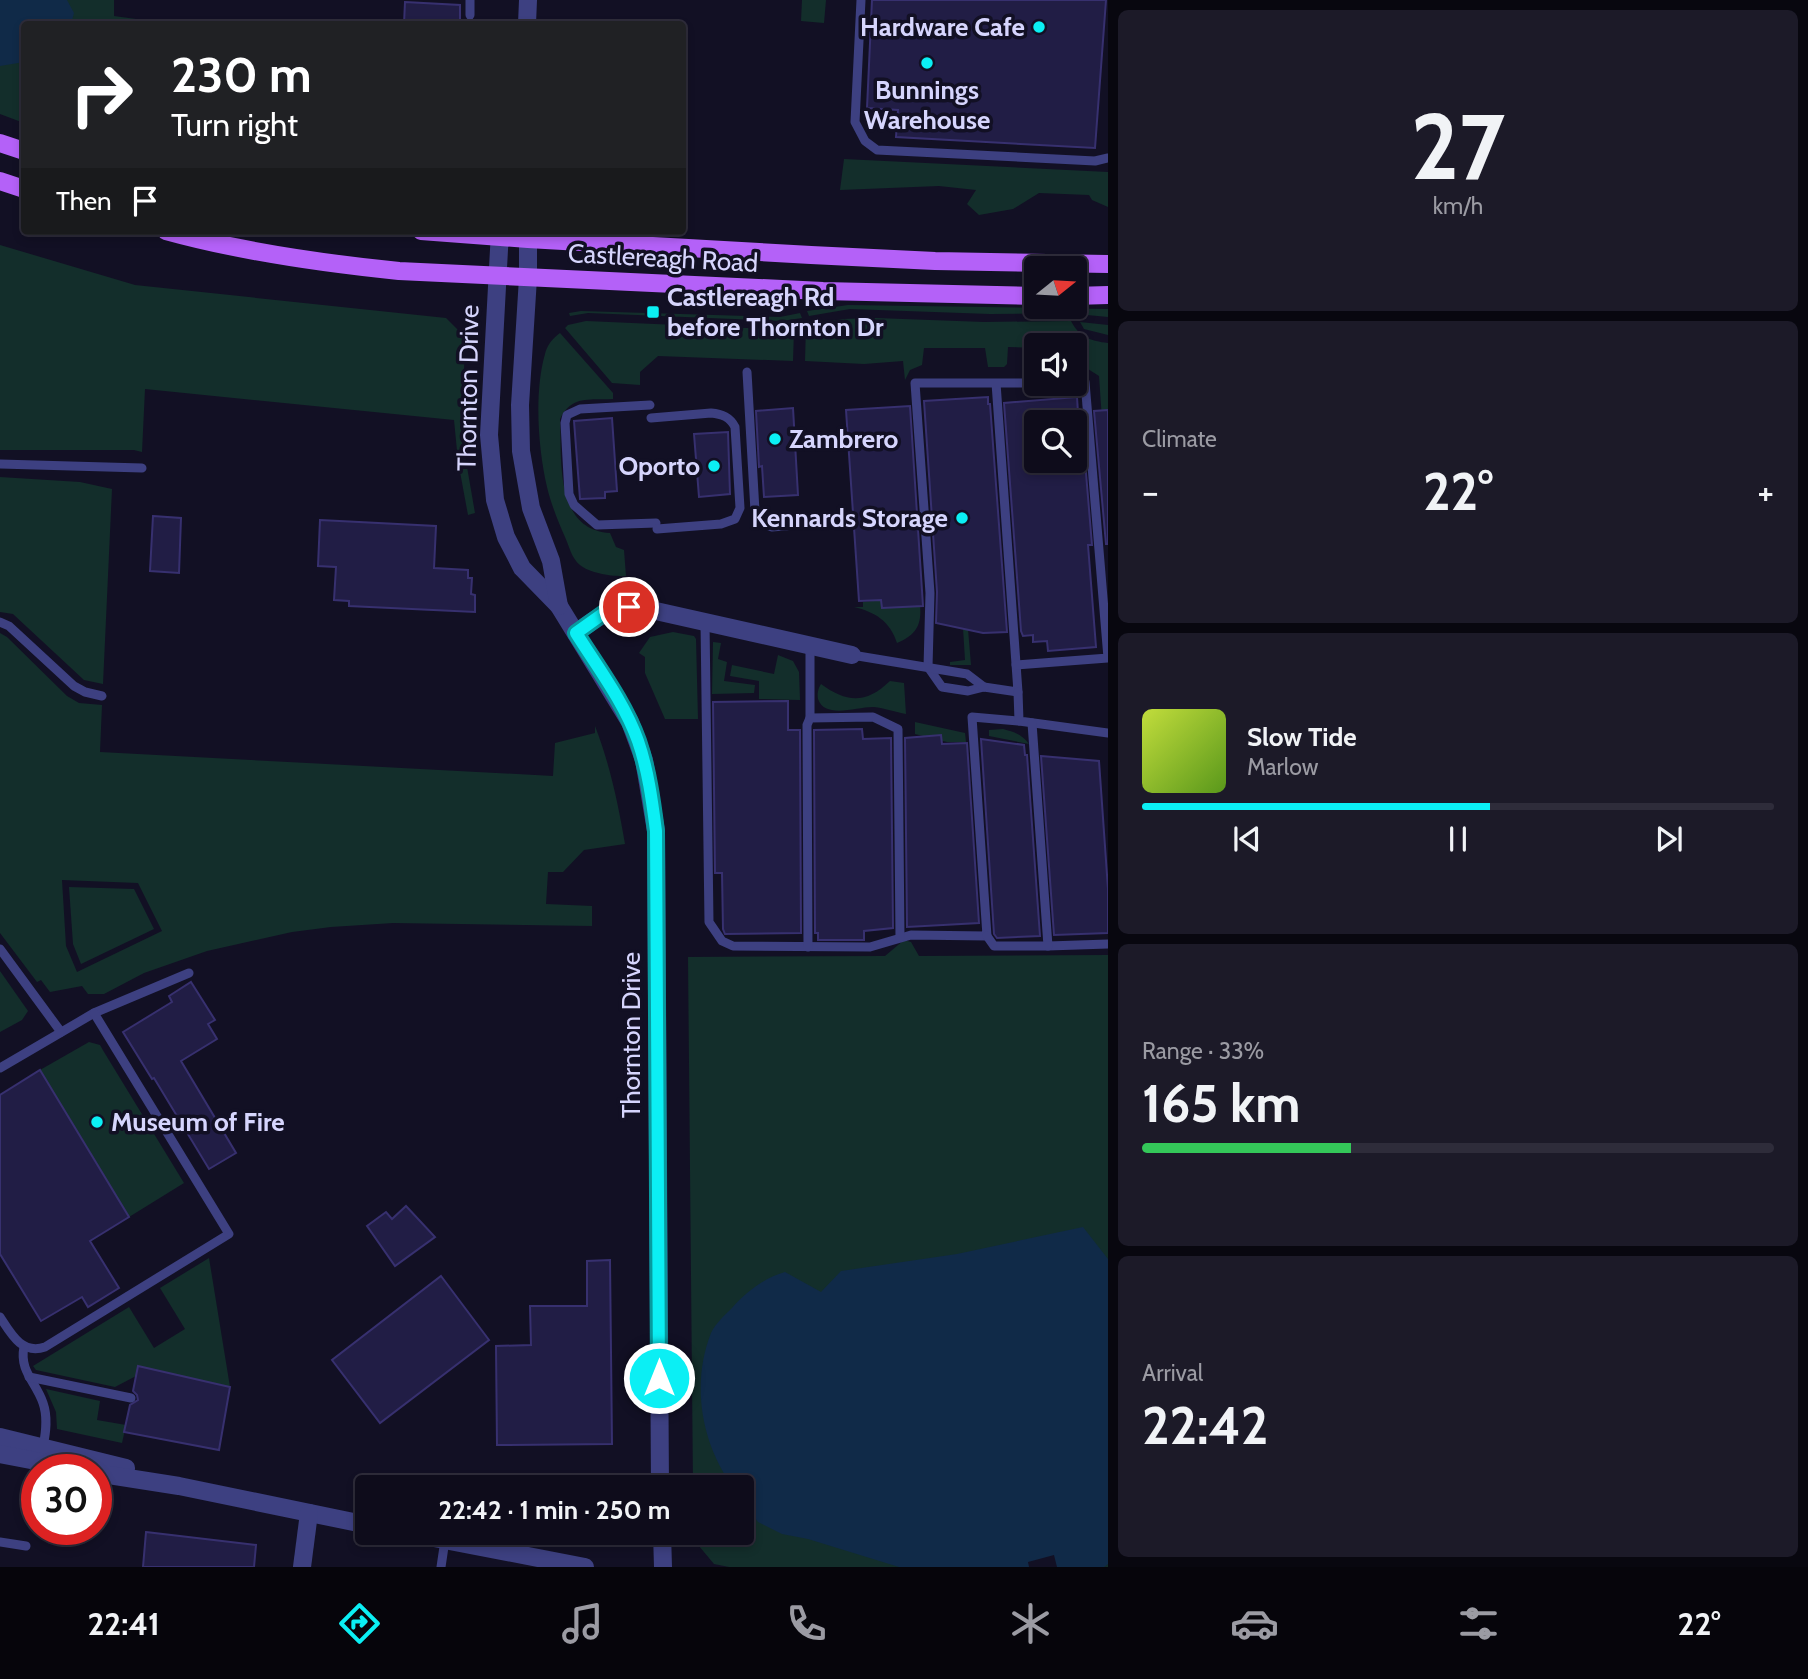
<!DOCTYPE html>
<html lang="en">
<head>
<meta charset="utf-8">
<style>
  :root { --surface:#0e0c1b; --page:#1c1a28; --text:#f1f3f6; --muted:#9b9ba3; --line:#2e2c3a; --accent:#0beff4 }
  body { margin:0; font-family:Cabin,sans-serif; background:var(--page); color:var(--text); height:100vh; display:flex; flex-direction:column; font-size:26px; white-space:nowrap }
  * { box-sizing:border-box; margin:0 }
  p { font-size:23px; color:var(--muted) }
  .icon { flex:none; width:38px; height:38px; fill:none; stroke:currentColor; stroke-width:2; stroke-linecap:round; stroke-linejoin:round }
  .map { position:relative; flex:1; overflow:hidden }
  .sheet { display:flex; flex-direction:column; gap:10px; padding:10px; background:#08070f; width:700px }
  .sheet>* { flex:none }
  .banner { position:absolute; left:21px; top:21px; width:665px; height:214px; border-radius:7px; box-shadow:0 4px 10px #0003,0 0 0 2px var(--line); background:#202124; color:#fff; overflow:hidden }
  .needle { width:46px; rotate:72deg }
  .controls { position:absolute; left:1024px; top:256px; display:grid; gap:14px }
  .controls a { display:grid; place-items:center; width:63px; height:63px; border-radius:7px; background:var(--surface); box-shadow:0 4px 10px #0003,0 0 0 2px var(--line); font-size:35px }
  .speed { position:absolute; left:21px; top:1454px; display:flex; gap:14px; font-size:35px; font-weight:700; text-align:center }
  .speed>* { display:grid; place-content:center; width:91px; height:91px; border-radius:50%; background:var(--surface); box-shadow:0 4px 10px #0003,0 0 0 2px var(--line); line-height:1 }
  .speed .limit { border:10px solid #d22; background:#fff; color:#111 }
  .pin { position:absolute; display:grid; place-items:center; width:60px; height:60px; color:#fff; margin:-30px; border:4px solid #fff; border-radius:50%; box-shadow:0 2px 7px #0007 }
  .me { position:absolute; width:77px; margin:-38px; rotate:0deg; stroke-linejoin:round; filter:drop-shadow(0 0 5px #0008) }
  .turn { display:flex; align-items:center; gap:24px; height:147px; padding:0 35px; font-size:32px }
  .turn .icon { width:91px; height:91px; stroke-width:2.5 }
  .turn b { display:block; font-size:49px; line-height:60px }
  .then { display:flex; align-items:center; height:66px; padding:0 35px; background:#0003; gap:14px; font-size:26px }
  .big { font-size:52px; font-weight:700; line-height:1.1 }
  .sheet .card { flex:1; display:flex; flex-direction:column; justify-content:center; gap:10px; min-width:0; padding:0 24px; border-radius:10px; background:var(--page) }
  .sheet .dial { align-items:center; gap:0 }
  .dial b { font-size:91px; line-height:1 }
  .song { display:flex; align-items:center; gap:21px }
  .cover { width:84px; height:84px; border-radius:10px; background:linear-gradient(135deg,hsl(70 70% 55%),hsl(90 70% 35%)) }
  .played { height:7px; border-radius:4px; background:linear-gradient(90deg,var(--accent) 55%,var(--line) 55%) }
  .keys { display:flex; justify-content:space-around; direction:ltr }
  .heat { display:flex; justify-content:space-between; align-items:center; font-size:38px; direction:ltr }
  .charge { height:10px; border-radius:5px; background:linear-gradient(90deg,#34c759 33%,var(--line) 0) }
  .trip { position:absolute; left:355px; top:1475px; width:399px; height:70px; border-radius:7px; background:var(--surface); box-shadow:0 4px 10px #0003,0 0 0 2px var(--line); font-weight:700; line-height:70px; text-align:center }
  .tab-bar { display:flex; height:112px; justify-content:space-around; align-items:center; background:#06050b; color:var(--muted) }
  .tab-bar .icon { width:49px; height:49px }
  .tab-bar .selected { color:var(--accent) }
  .tab-bar b { font-size:32px; color:var(--text) }
  main { display:flex; flex:1; min-height:0 }
  .map>svg:first-child { display:block }
  .green { fill:#132e2b; fill-rule:evenodd }
  .water { fill:#102a48 }
  .pier { fill:#121024 }
  .building { fill:#211d45; stroke:#37306f; stroke-width:2; fill-rule:evenodd }
  .lines { fill:none; stroke-linecap:round; stroke-linejoin:round }
  .service { stroke:#3d4081; stroke-width:9 }
  .minor { stroke:#3d4081; stroke-width:18 }
  .primary { stroke:#b461f8; stroke-width:18 }
  .route-casing { stroke:#079b9f; stroke-width:18 }
  .route { stroke:#0beff4; stroke-width:12 }
  .poi-dot { fill:#0beff4; stroke:#121024; stroke-width:2.5 }
  .labels { text-anchor:middle; stroke-width:7; stroke-linejoin:round; paint-order:stroke }
  .poi-label { font-size:26px; font-weight:bold; fill:#d6d5fd; stroke:#121024; text-anchor:end }
  .street-label { font-size:26px; fill:#d6d5fd; stroke:#121024 }
</style>
</head>
<body>
<main>
<div class="map">
<svg width="1108" height="1567" viewBox="0 0 1108 1567">
  <rect width="100%" height="100%" fill="#121024"/>
  <g class="green">
    <polygon points="0,0 114,0 114,16 173,24 24,24 24,123 0,114"/>
    <polygon points="802,0 826,0 824,23 801,21"/>
    <polygon points="844,159 1108,172 1108,207 1092,200 1089,195 1039,193 1013,209 979,215 967,204 976,190 939,186 840,190"/>
    <polygon points="0,245 135,285 446,318 465,337 462,438 475,513 468,515 458,461 454,420 145,389 142,452 134,450 0,450"/>
    <polygon points="848,305 1108,309 1108,317 1066,313 990,314 850,309 809,316 807,311"/>
    <polygon points="581,311 780,317 800,313 802,318 782,321 588,313 570,316 569,313"/>
    <path d="M876 318 984 322 1071 321C1079 337 1091 341 1108 343V506L1099 376 1088 369 1075 368 1074 345H1036V348L1008 347 1007 364 1004 367H988L985 348H924L922 365 910 370 905 380 903 361 864 364 805 361 806 326 842 319Z"/>
    <polygon points="586,321 794,330 793,361 658,356 640,372 640,385 612,383 565,328 568,325"/>
    <polygon points="1080,322 1108,325 1108,335 1084,329"/>
    <path d="M560 333 613 393V399C590 400 571 395 560 419 562 458 554 530 610 533L616 547 624 550 626 576C614 577 589 573 580 565 572 559 569 546 565 537 558 521 551 504 547 487 538 448 534 392 545 354 547 345 553 338 560 333Z"/>
    <polygon points="0,477 80,482 112,489 103,684 84,680 13,614 0,612"/>
    <path d="M884 600 920 605C922 625 916 635 897 643 890 621 875 612 854 607H863V602Z"/>
    <polygon points="963,628 968,629 971,665 950,665 950,662 965,660"/>
    <polygon points="673,632 694,636 696,639 698,719 665,719 645,673 645,657 639,653 650,637"/>
    <path d="M0 633 7 637 67 696 79 703 102 705 100 752 553 776 555 743 595 733V726C610 765 618 803 625 844L584 850 563 872H548L546 904 592 906V926L393 923 331 927 292 932 207 951 144 973 104 994H88L82 986 50 992 41 980 37 982 0 933ZM62 880 138 883 162 931 77 972 66 946Z"/>
    <polygon points="713,642 721,643 718,659 727,662 724,681 755,685 754,693 712,694"/>
    <polygon points="778,655 793,661 799,672 800,700 759,699 759,681 730,676 732,665 774,674"/>
    <path d="M890 681 904 683 906 714C896 712 884 708 874 707 859 706 825 720 818 699 817 693 818 689 821 684 847 703 866 704 890 681Z"/>
    <polygon points="915,722 965,733 966,742 947,742 915,734"/>
    <path d="M1003 729C1014 732 1022 734 1029 744L989 736V730Z"/>
    <polygon points="69,887 134,889 154,929 81,964 73,944"/>
    <polygon points="904,940 911,942 919,956 1108,955 1108,1567 729,1567 714,1564 694,1540 694,1533 742,1533 742,1488 693,1487 688,957 885,956"/>
    <polygon points="0,971 28,1011 22,1020 0,1032"/>
    <polygon points="89,1042 100,1045 104,1052 184,1183 129,1217 40,1070"/>
    <polygon points="209,1258 230,1387 139,1366 136,1376 115,1387 36,1370 33,1366 129,1307 154,1348 185,1329 160,1288"/>
    <polygon points="46,1389 100,1401 97,1420 126,1425 122,1443 57,1429 56,1412"/>
  </g>
  <g class="water">
    <polygon points="0,0 67,0 74,13 71,24 24,24 24,62 0,66"/>
    <path d="M1083 1227 1108 1259V1564L1104 1567H899L808 1539 782 1534 758 1522 742 1500V1488L733 1487C701 1443 691 1384 711 1333 715 1324 725 1315 732 1308 746 1292 764 1278 785 1272L821 1292 841 1271 957 1254Z"/>
  </g>
  <polygon class="pier" points="1054,1555 1057,1567 1029,1567 1028,1562"/>
  <g class="building">
    <polygon points="872,0 1106,0 1095,148 896,137 898,110 867,108"/>
    <polygon points="405,2 460,5 460,24 404,24"/>
    <polygon points="988,397 988,404 990,404 1007,632 983,633 936,623 937,592 924,401"/>
    <path d="M1077 397 1078 413H1081L1092 545H1088L1096 647 1048 651 1047 641 1033 642V635L1023 636 1021 631 1004 403ZM1036 422H1074V460H1036Z"/>
    <polygon points="910,406 923,606 882,608 881,600 859,601 846,410"/>
    <polygon points="793,408 798,495 764,497 762,466 759,467 756,411"/>
    <polygon points="1108,410 1108,544 1106,544 1094,411"/>
    <polygon points="612,418 617,491 605,492 605,498 580,499 574,421"/>
    <polygon points="728,432 730,494 699,497 694,434"/>
    <polygon points="153,516 181,518 179,573 150,571"/>
    <polygon points="320,520 436,526 434,568 468,570 468,578 472,578 471,594 475,595 475,612 349,606 349,601 334,600 336,567 318,566"/>
    <polygon points="788,701 788,730 800,730 801,933 725,934 723,929 722,873 715,873 713,702"/>
    <polygon points="862,729 863,739 891,738 893,928 864,931 864,940 818,940 818,933 815,933 814,730"/>
    <polygon points="941,735 942,744 967,743 979,923 907,927 905,738"/>
    <polygon points="981,739 1024,745 1025,755 1027,755 1040,936 997,938 994,934"/>
    <polygon points="1041,756 1099,761 1108,889 1108,933 1054,935"/>
    <polygon points="191,982 215,1020 208,1024 217,1039 181,1061 236,1153 209,1169 154,1078 152,1079 123,1032 172,1002 169,996"/>
    <polygon points="40,1070 129,1217 90,1241 119,1288 88,1307 82,1297 41,1321 0,1254 0,1095"/>
    <polygon points="406,1206 435,1237 395,1266 367,1226 386,1212 392,1219"/>
    <polygon points="610,1260 612,1444 497,1445 496,1346 531,1345 530,1306 587,1306 587,1261"/>
    <polygon points="441,1276 489,1340 380,1423 332,1360"/>
    <polygon points="138,1366 230,1387 219,1450 124,1432 130,1405 138,1400 137,1395 133,1391"/>
    <polygon points="146,1532 256,1545 254,1567 143,1567"/>
  </g>
  <g class="lines">
    <g class="service">
      <polyline points="861,0 855,122 865,141 877,150 1095,161 1108,158"/>
      <polyline points="470,15 470,0"/>
      <polyline points="747,372 755,511 766,525 772,527 819,523"/>
      <polyline points="996,383 915,383 930,593 928,667 942,687 968,691 984,687 1018,692 996,383 1036,383"/>
      <polyline points="650,405 580,409 567,415 565,423 569,494 574,505 597,525 656,523"/>
      <path d="M651 418 711 413C722 414 730 417 735 427L740 508 735 519 721 524 657 529"/>
      <polyline points="0,464 142,468"/>
      <polyline points="0,622 9,626 74,686 85,692 102,696"/>
      <polyline points="705,622 709,922 722,941 733,946 870,947 911,935 987,936 972,717 1019,721"/>
      <polyline points="852,655 967,674 984,687"/>
      <polyline points="1016,665 1108,658 1085,382 1074,382"/>
      <polyline points="1018,692 1019,721 1108,733"/>
      <polyline points="810,718 810,646"/>
      <polyline points="1032,723 1048,946 1108,944"/>
      <polyline points="987,936 994,946 1048,946"/>
      <polyline points="808,947 807,725 810,718 873,717 898,729 900,937"/>
      <polyline points="0,949 61,1032"/>
      <polyline points="0,1068 94,1013 189,973"/>
      <path d="M0 1317C11 1334 22 1355 45 1347L229 1234 94 1013"/>
      <path d="M24 1347C19 1371 36 1382 43 1403 48 1417 46 1432 43 1447"/>
      <polyline points="29,1377 131,1398"/>
      <polyline points="0,1542 26,1546"/>
      <polyline points="441,1567 445,1540"/>
    </g>
    <g class="minor">
      <polyline points="527,24 528,0"/>
      <polyline points="500,231 489,435 495,500 506,537 522,568 559,606 630,722 644,760 656,831 660,1488"/>
      <polyline points="528,231 528,278 520,405 521,451 531,508 551,561 559,606"/>
      <path d="M576 633C596 618 612 606 638 607L852 655"/>
      <polyline points="0,1437 126,1468"/>
      <polyline points="0,1454 83,1470"/>
      <polyline points="96,1473 179,1486 368,1525"/>
      <polyline points="408,1533 585,1567"/>
      <polyline points="662,1533 663,1567"/>
      <polyline points="302,1567 309,1513"/>
    </g>
    <g class="primary">
      <polyline points="0,143 24,151"/>
      <polyline points="0,181 24,189"/>
      <path d="M166 231C242 252 320 263 399 271L823 291 1036 296"/>
      <polyline points="421,231 528,239 811,255 935,261 1108,264"/>
      <polyline points="1074,296 1108,295"/>
    </g>
  </g>
  <g class="lines">
    <defs>
      <path id="route" d="M629 607 604 613 576 633C598 668 624 702 638 741 648 770 652 800 656 831L659 1378"/>
    </defs>
    <use href="#route" class="route-casing"/>
    <use href="#route" class="route"/>
  </g>
  <g class="poi-dot">
    <circle cx="1039" cy="27" r="7"/>
    <circle cx="927" cy="63" r="7"/>
    <rect x="646" y="305" width="14" height="14" rx="3.5"/>
    <circle cx="775" cy="439" r="7"/>
    <circle cx="714" cy="466" r="7"/>
    <circle cx="962" cy="518" r="7"/>
    <circle cx="97" cy="1122" r="7"/>
  </g>
  <g class="labels">
    <g class="poi-label">
      <text x="1025" y="36">Hardware Cafe</text>
      <text x="927" y="99" text-anchor="middle">Bunnings<tspan x="927" dy="30">Warehouse</tspan></text>
      <text x="667" y="306" text-anchor="start">Castlereagh Rd<tspan x="667" dy="30">before Thornton Dr</tspan></text>
      <text x="789" y="448" text-anchor="start">Zambrero</text>
      <text x="700" y="475">Oporto</text>
      <text x="948" y="527">Kennards Storage</text>
      <text x="111" y="1131" text-anchor="start">Museum of Fire</text>
    </g>
    <g class="street-label">
      <text transform="translate(663 258) rotate(3)" y="9">Castlereagh Road</text>
      <text transform="translate(468 388) rotate(-89)" y="9">Thornton Drive</text>
      <text transform="translate(631 1035) rotate(-90)" y="9">Thornton Drive</text>
    </g>
  </g>
</svg>
<div class="controls">
<a><svg class="needle" viewBox="-14 -14 28 28"><path d="M0-13l5 13h-10z" fill="#e53935"/><path d="M0 13l5-13h-10z" fill="#9b9ba3"/></svg></a>
<a><svg class="icon" aria-label="sound" viewBox="0 0 24 24"><path d="M4 9h4l5-4v14l-5-4H4zM17 9q2 3 0 6"/></svg></a>
<a><svg class="icon" aria-label="search" viewBox="0 0 24 24"><circle cx="10" cy="10" r="6"/><path d="M15 15l6 6"/></svg></a>
</div>
<div class="speed"><div class="limit">30</div></div>
<div class="pin" style="left:629px;top:607px;background:#d93025"><svg class="icon" aria-label="arrive" viewBox="0 0 24 24"><path d="M6 21V4h12l-3 4 3 4H6"/></svg></div>
<svg class="me" style="left:659px;top:1378px" viewBox="-20 -20 40 40"><circle r="17" fill="#0beff4" stroke="#fff" stroke-width="3"/><path d="M0-11L8 9 0 5-8 9z" fill="#fff"/></svg>
<div class="trip">22:42 · 1 min · 250 m</div>
<div class="banner">
<div class="turn"><svg class="icon" aria-label="right" viewBox="0 0 24 24"><path d="M7 20v-9h11M14 6l5 5-5 5"/></svg><div><b>230 m</b>Turn right</div></div>
<div class="then">Then<svg class="icon" aria-label="arrive" viewBox="0 0 24 24"><path d="M6 21V4h12l-3 4 3 4H6"/></svg></div>
</div>
</div>
<section class="sheet">
<div class="card dial"><b>27</b><p>km/h</p></div>
<div class="card"><p>Climate</p>
<div class="heat"><a>−</a><b class="big">22°</b><a>+</a></div>
</div>
<div class="card">
<div class="song"><i class="cover"></i><div><b>Slow Tide</b><p>Marlow</p></div></div>
<div class="played"></div>
<div class="keys"><svg class="icon" aria-label="previous" viewBox="0 0 24 24"><path d="M18 5L8 12l10 7zM5 5v14"/></svg><svg class="icon" aria-label="pause" viewBox="0 0 24 24"><path d="M8 5v14M16 5v14"/></svg><svg class="icon" aria-label="next" viewBox="0 0 24 24"><path d="M6 5l10 7-10 7zM19 5v14"/></svg></div>
</div>
<div class="card"><p>Range · 33%</p><b class="big">165 km</b><div class="charge"></div></div>
<div class="card"><p>Arrival</p><b class="big">22:42</b></div>
</section>
</main>
<nav class="tab-bar">
<b>22:41</b>
<svg class="icon selected" aria-label="directions" viewBox="0 0 24 24"><path d="M12 3l9 9-9 9-9-9zM9 14v-3h6M13 9l2 2-2 2"/></svg>
<svg class="icon" aria-label="music" viewBox="0 0 24 24"><path d="M9 18V5l10-2v13"/><circle cx="6" cy="18" r="3"/><circle cx="16" cy="16" r="3"/></svg>
<svg class="icon" aria-label="phone" viewBox="0 0 24 24"><path d="M5 4h4l2 5-3 2q2 4 5 5l2-3 5 2v4C11 20 4 13 5 4z"/></svg>
<svg class="icon" aria-label="climate" viewBox="0 0 24 24"><path d="M12 3v18M4 7l16 10M4 17L20 7"/></svg>
<svg class="icon" aria-label="car" viewBox="0 0 24 24"><path d="M5 17H2v-5l4-1 3-4h7l3 4 3 1v5h-3M9 17h6M6 11h13"/><circle cx="7" cy="17" r="2"/><circle cx="17" cy="17" r="2"/></svg>
<svg class="icon" aria-label="filters" viewBox="0 0 24 24"><path d="M4 7h16M4 17h16"/><circle cx="9" cy="7" r="2"/><circle cx="15" cy="17" r="2"/></svg>
<b>22°</b>
</nav>
</body>
</html>
